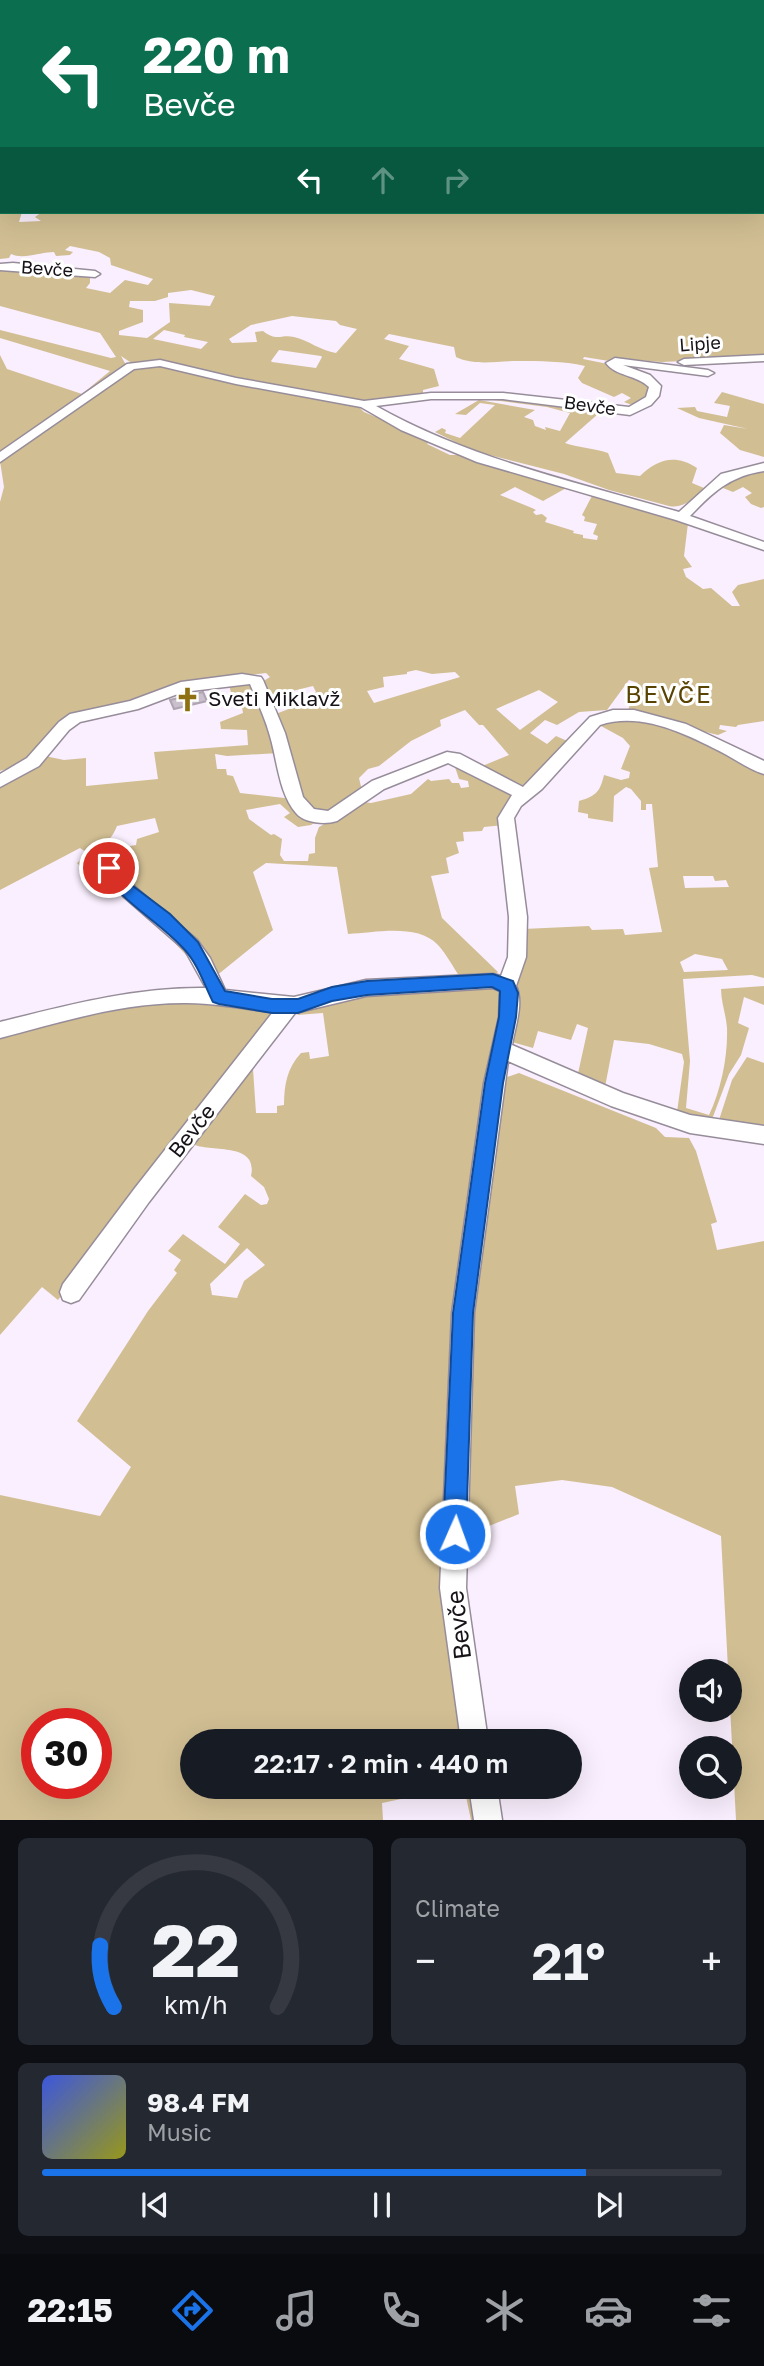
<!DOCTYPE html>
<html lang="en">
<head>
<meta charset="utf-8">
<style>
  :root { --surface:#171b24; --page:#242831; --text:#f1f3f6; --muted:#9ea1a6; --line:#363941; --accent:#1a73e8 }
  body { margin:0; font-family:"Golos Text",sans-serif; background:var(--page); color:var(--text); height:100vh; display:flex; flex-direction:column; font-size:26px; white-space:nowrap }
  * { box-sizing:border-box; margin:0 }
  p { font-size:23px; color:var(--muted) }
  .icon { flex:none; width:38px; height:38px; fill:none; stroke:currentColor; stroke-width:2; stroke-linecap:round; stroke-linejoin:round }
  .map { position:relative; height:1820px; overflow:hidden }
  .sheet { display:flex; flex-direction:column; gap:18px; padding:18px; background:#0d0f14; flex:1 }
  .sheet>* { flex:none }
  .banner { position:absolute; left:0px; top:0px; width:765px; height:214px; box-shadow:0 7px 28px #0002; background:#0b6e4f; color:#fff; overflow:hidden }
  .tools { position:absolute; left:679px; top:1659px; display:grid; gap:14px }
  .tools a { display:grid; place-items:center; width:63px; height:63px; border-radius:50%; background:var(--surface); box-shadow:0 7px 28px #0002; font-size:35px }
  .speed { position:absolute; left:21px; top:1708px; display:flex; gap:14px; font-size:35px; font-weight:700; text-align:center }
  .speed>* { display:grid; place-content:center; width:91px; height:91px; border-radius:50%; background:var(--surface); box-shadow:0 7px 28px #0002; line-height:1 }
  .speed .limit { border:10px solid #d22; background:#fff; color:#111 }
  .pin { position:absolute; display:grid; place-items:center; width:60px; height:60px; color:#fff; margin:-30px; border:4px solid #fff; border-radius:50%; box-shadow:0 2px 7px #0007 }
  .me { position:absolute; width:77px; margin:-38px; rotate:2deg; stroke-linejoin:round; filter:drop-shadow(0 0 5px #0008) }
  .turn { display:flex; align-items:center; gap:24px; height:147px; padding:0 28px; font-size:32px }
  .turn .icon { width:91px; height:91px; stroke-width:2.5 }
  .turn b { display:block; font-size:49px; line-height:60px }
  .lanes { display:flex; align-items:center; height:66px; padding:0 28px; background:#0003; justify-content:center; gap:35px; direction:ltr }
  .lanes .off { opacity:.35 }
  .big { font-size:52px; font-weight:600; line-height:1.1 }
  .sheet .card { flex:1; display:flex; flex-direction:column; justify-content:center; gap:10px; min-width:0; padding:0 24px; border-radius:10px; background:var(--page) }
  .sheet .dial { align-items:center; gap:0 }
  .dial svg { height:182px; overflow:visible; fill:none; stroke:var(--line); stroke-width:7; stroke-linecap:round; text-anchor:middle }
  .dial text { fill:var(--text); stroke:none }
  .song { display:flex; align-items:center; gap:21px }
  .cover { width:84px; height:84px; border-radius:10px; background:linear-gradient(135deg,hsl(230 70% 55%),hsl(60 70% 35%)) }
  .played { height:7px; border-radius:4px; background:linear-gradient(90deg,var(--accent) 80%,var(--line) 80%) }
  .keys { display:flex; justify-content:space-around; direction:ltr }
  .heat { display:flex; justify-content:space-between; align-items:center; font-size:38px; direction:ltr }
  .sheet .tiles { flex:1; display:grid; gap:18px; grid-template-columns:1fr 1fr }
  .card:last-child { grid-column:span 2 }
  .trip { position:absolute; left:180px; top:1729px; width:402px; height:70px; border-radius:35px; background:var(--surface); box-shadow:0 7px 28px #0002; font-weight:600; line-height:70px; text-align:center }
  .tab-bar { display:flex; height:112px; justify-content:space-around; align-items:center; background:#090b0e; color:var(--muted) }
  .tab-bar .icon { width:49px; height:49px }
  .tab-bar .active { color:var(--accent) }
  .tab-bar b { font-size:32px; color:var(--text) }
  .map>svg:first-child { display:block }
  .green { fill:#d1be93; fill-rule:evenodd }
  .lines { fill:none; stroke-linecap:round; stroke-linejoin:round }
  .river { fill:#c9a5d6; fill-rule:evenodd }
  .building { fill:#c9bfcd; stroke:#afa5b2; stroke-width:2 }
  .minor-casing { stroke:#978d9a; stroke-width:3 }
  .minor { fill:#fff; fill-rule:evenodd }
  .route { fill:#1a73e8; stroke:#114b97; stroke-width:2 }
  .labels { text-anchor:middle; stroke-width:6; stroke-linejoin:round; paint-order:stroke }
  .far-street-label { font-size:18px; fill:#161217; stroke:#fff }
  .poi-label { font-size:21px; fill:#161217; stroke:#fff; text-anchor:start }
  .street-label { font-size:21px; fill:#161217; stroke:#fff }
  .quarter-label { font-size:24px; letter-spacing:2px; fill:#594302; stroke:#fff }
  .near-street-label { font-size:24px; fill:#161217; stroke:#fff }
</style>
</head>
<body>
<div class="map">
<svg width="764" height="1820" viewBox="0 0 764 1820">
  <rect width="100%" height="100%" fill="#faeffe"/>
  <g class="green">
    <path d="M61 0H764V357L662 362 623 359 609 361 584 357 583 359 608 364 646 378 653 390 637 407 624 402 631 398 622 393 614 397 582 383 578 378 585 366C563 361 540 361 517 361 496 361 475 366 456 357L454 347 389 334 384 339 409 346 399 359 434 369 439 386 423 390V396L369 402 282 389 158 362H130L121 356 126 365 0 454V355L7 369 82 394 110 371 0 338V330L111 358 116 357 100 333 0 306V268L90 273V283L86 288 110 293 125 280 148 285 153 279 111 265 110 258 99 252 70 246 65 250 73 252 70 255 56 256 54 252C40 252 23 260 11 254L9 258 0 259V3L2 212H22L19 222 41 221 35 217 42 212H763V2H57ZM191 290 215 296 210 306 169 303 170 322 147 338 119 335V331L143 322V310L129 307 130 301H155L168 297V293ZM292 316 336 321 340 325 357 329 336 353C321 351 308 340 294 337 280 334 277 342 263 331L255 332 257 342 232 343 229 339 251 325ZM164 330 185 335 184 337 208 342 201 349 153 339ZM279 350 321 356 322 357 316 368 272 362 271 361Z"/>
    <path d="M164 365 357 405 364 412 431 440 427 444 450 455H462L568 487 543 501 515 487 500 495 532 508 536 510 533 512 536 515 542 514 547 518 545 522 574 531 573 533 583 535V538L597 540 598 536 593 534 597 524 584 521 585 517 582 515 593 494 688 523 684 556 692 567 683 569 686 577 703 589 711 588 732 606H740L732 592 738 585 764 579V721L738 725 736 727 720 725 719 729 727 731 718 735 627 713 638 683 629 680 607 710 579 712 557 725 545 720 530 733 547 744 556 736 572 743 563 755 521 788 475 769 509 755 483 725H479L465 710 440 720 441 726 411 741 379 766 368 769 359 778 362 791 324 815 304 807 273 715 307 702 306 697 316 692 313 686 280 694 282 700 273 704 262 682 270 677 266 673 236 677 127 705 76 714 25 763 0 771V502L4 487 0 461 133 369ZM416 670 432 674 455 672 460 677 374 703 367 691 384 687 383 677 407 674V672ZM539 690 558 702 520 730 496 709Z"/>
    <polygon points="722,392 764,404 764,457 740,450 720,433 724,425 748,429 699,418 677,408 695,407 697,411 727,417 730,406 714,403"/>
    <path d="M491 397 614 412 617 415 598 414 565 443C580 448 593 448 608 453L616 473 640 476C658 459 675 454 697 468L692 483 704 488C694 498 684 509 669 506L609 490 564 474 474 451 435 432 442 428 446 430 445 433 460 438 495 405 480 403 466 415 455 414 479 400 535 410 524 417 533 420 535 426 546 430 545 427 560 431 570 413 547 407 486 399Z"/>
    <polygon points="764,471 764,507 761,508 751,504 745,497 752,493 743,487 733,492 718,486 739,474"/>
    <path d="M240 681 255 685 279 753 227 756 215 754 217 769H226L227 775 233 776 240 793 293 799 319 820 311 825 298 827 284 817 290 813 280 804 246 810 249 819 271 835 274 834 282 839 280 855 284 861H308L309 854 315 853V838L319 827 363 802 371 803 411 794 428 779 431 781 449 779 452 783H459L461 788 469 787 468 781 459 779 455 767 458 766 513 793 504 825 484 827 482 831 463 832 464 841 456 842 459 853 446 858 449 873 431 876 442 918 498 972 492 977H460C453 967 447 955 438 945 417 923 375 933 348 934L337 867 266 863 253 872 273 930 210 981 173 941 113 886 107 872V850L136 845 137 839 159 832 155 818 117 826C111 842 99 846 97 864L84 870 77 863 89 854 80 848 0 890V788L45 756 64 760 86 758V786L158 779 154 752 248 745 247 730 221 729 220 722 243 713 242 707 235 706 228 682Z"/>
    <path d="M607 720 644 721 674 728 764 771V978L752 975 683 979 690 1061 686 1108 709 1115C721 1090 728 1056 727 1028 726 1014 721 1002 721 989L764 986V1005L744 997 738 1023 749 1028 741 1055 729 1074 711 1122 677 1112 684 1062 682 1054 649 1044 614 1040 605 1087 577 1078 588 1028 577 1024 571 1040 538 1031 533 1048 512 1042 523 929 589 926 592 930 623 929 625 935 662 932 649 868 658 867 652 804H646V810H641V801L631 789 626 787 614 796 613 822 588 818V814L578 812 579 801C596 796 600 792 604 775L621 780 629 778 630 772 621 769 630 746 623 738 601 726ZM683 876H713L715 881 726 880 729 887 685 888ZM695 954 722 959 728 970 684 972 680 962Z"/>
    <path d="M498 988 503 998 474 1191 451 1653 468 1741H192V1787H476L482 1820H471L465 1792 420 1795 382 1803 383 1820H0V1495L100 1516 131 1467 77 1421 148 1311 177 1273 174 1270 181 1260 168 1251 183 1234 225 1264 240 1244 218 1227 245 1194 261 1205 267 1204 269 1199 264 1187 251 1176C259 1140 207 1154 191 1143L246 1069H253L256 1113H277V1106L284 1105C284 1085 287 1068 301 1053L309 1052 310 1059 329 1056 323 1013 297 1015C325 986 455 990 498 988ZM247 1248 265 1265 244 1281 237 1298 212 1295 210 1284ZM37 1724H96V1783H37Z"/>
    <path d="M188 1000 273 1010 274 1015 58 1300 42 1287 0 1335V1035C61 1021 125 1002 188 1000Z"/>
    <polygon points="747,1057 764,1063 764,1128 718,1123 732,1080"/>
    <polygon points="519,1073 656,1128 665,1137 689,1138 696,1151 717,1222 711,1224 717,1250 764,1241 764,1820 736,1820 721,1536 612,1487 562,1480 515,1486 519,1514 484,1528 461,1531 468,1337 507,1077"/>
  </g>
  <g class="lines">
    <polygon class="river" points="0,0 18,0 2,2 0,5"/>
  </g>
  <polygon class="building" points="203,692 207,701 174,709 170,700"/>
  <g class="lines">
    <defs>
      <g id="minor">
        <polygon points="13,263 95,271 100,274 95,277 0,270 0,264"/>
        <polygon points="764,355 764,361 684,365 678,362 684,359"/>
        <path d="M615 358 708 370 714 373 708 376 623 365 650 375 661 386 659 396 651 405 630 415 503 399H431L376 406C470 459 576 482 679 512L721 474 764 463V471C730 476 713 492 690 516L764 542V550L676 520 477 462 401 430 361 407 236 384 160 366 134 369 0 462V452L127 364 160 360 236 378 364 401 431 393H503L629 407 646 397 649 387C637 375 615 376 606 363Z"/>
        <path d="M242 674 261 677 263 680 285 733 303 797 314 809 328 811 372 781 447 752 460 754 523 787 590 717 613 710H634L686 724 764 761V774C750 770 738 761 725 754 688 735 642 711 600 725L542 789 521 806 514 818 527 917 526 957 516 986C524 1003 515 1027 512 1045L623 1093 690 1115 764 1126V1144L690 1133 611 1106 508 1061 474 1313 466 1588 488 1741H461L440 1588 452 1313 484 1083 499 1017 500 991 493 988 366 996 295 1013 149 1202 79 1300 71 1303 63 1300 60 1292 63 1284 135 1188 273 1012C244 1009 216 1003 187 1003 124 1002 61 1022 0 1038V1022C68 1005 135 987 206 988L185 950 123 896 104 871 96 851 104 845 110 847 118 864 135 887 197 940 210 958 225 990 294 997 366 980 493 974 501 976 508 957 509 917 498 818 512 795 448 763 384 789 337 821C325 825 304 823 296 813 279 794 277 759 270 736 265 718 257 701 250 684L183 692 138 709 80 722 69 730 39 766 0 787V774L27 758 59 722 70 714 130 701 181 682Z"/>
        <polygon points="469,1787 497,1787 502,1820 474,1820"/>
      </g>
    </defs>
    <use href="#minor" class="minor-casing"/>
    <use href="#minor" class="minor"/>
  </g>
  <path class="route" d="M109 862 114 864 125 880 170 914 198 942 225 991 272 999H298L332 987 367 981 493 974 513 981 518 993 516 1017 503 1083 473 1313 466 1534 463 1541 455 1545 447 1541 443 1534 453 1313 485 1083 499 1017 500 991 492 987 367 995 332 1001 298 1013H272L219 1004 213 1002C204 984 198 964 184 949 158 920 120 902 101 868Z"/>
  <defs>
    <symbol id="church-bare" viewBox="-9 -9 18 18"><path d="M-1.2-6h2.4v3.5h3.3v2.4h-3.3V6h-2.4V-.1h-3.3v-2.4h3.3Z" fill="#8e6f12" stroke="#fff" stroke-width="2.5" paint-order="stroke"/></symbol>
  </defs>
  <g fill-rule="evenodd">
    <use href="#church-bare" x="170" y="682" width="35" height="35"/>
  </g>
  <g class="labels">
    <g class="far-street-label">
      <text transform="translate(47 269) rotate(4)" y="6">Bevče</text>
      <text transform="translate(700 344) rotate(-4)" y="6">Lipje</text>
      <text transform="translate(590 406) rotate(8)" y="6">Bevče</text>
    </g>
    <g class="poi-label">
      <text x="208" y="706">Sveti Miklavž</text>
    </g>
    <g class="street-label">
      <text transform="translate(192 1131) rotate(-52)" y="7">Bevče</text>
    </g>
    <g class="quarter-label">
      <text x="669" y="703">BEVČE</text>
    </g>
    <g class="near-street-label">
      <text transform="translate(459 1625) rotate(-97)" y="8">Bevče</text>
    </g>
  </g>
</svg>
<div class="tools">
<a><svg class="icon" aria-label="sound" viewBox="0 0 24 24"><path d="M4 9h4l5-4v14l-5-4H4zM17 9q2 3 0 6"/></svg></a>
<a><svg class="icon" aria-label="search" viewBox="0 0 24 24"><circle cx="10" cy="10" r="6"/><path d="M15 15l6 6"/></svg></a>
</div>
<div class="speed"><div class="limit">30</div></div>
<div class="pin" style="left:109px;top:868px;background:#d93025"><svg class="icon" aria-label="arrive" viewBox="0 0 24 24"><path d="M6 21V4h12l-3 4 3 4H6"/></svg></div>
<svg class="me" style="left:455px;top:1534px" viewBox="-20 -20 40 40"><circle r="17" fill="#1a73e8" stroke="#fff" stroke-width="3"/><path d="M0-11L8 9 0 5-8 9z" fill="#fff"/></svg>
<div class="trip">22:17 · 2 min · 440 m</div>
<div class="banner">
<div class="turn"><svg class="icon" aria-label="left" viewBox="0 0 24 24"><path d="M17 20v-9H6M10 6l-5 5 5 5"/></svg><div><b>220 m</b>Bevče</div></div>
<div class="lanes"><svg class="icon" aria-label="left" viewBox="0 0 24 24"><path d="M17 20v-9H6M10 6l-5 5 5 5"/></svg><svg class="icon off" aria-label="ahead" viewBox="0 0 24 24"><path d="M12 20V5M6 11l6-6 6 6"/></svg><svg class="icon off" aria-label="right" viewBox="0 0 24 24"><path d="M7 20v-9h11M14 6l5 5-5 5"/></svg></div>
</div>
</div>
<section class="sheet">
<div class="tiles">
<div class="card dial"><svg viewBox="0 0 100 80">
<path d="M14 69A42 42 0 1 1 86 69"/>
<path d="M14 69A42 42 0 0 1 8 42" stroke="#1a73e8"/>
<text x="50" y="56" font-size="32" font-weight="700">22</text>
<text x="50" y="72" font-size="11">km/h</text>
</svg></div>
<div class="card"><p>Climate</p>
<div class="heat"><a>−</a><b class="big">21°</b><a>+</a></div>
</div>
<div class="card">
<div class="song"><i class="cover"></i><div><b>98.4 FM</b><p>Music</p></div></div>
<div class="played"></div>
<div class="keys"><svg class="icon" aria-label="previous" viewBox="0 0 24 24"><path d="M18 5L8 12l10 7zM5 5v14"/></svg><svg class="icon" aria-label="pause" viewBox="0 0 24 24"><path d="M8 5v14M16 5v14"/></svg><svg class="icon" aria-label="next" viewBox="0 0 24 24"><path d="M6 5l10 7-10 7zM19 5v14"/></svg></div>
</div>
</div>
</section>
<nav class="tab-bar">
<b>22:15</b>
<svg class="icon active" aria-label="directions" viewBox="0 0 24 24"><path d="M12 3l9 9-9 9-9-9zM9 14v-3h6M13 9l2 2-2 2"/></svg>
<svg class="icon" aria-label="music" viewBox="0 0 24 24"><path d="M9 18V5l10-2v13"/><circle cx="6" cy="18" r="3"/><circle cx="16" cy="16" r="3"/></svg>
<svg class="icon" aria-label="phone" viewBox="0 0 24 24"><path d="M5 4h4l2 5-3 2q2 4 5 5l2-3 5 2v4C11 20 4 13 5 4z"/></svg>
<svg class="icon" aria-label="climate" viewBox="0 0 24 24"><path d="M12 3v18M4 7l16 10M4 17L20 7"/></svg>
<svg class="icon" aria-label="car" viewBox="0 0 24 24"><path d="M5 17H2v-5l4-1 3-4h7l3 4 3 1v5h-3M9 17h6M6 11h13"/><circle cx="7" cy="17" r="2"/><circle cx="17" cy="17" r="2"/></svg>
<svg class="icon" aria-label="filters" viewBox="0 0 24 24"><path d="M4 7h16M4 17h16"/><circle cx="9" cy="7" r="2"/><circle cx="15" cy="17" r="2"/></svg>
</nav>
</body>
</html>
